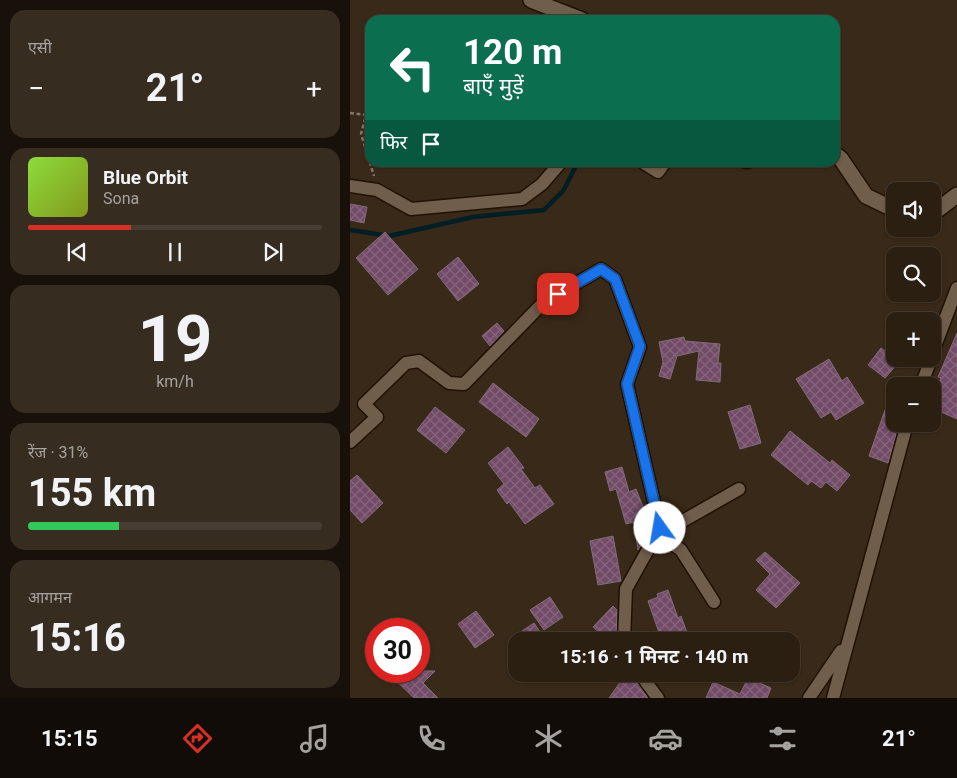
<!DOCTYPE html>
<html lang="hi">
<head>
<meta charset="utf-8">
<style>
  :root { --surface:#2b1f12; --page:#372c20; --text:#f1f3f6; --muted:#a6a29f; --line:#473d32; --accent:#d93025 }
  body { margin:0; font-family:Roboto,"Noto Sans Devanagari",sans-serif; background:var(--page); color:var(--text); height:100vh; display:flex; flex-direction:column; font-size:19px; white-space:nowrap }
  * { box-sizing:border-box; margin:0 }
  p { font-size:16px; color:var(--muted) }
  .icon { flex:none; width:28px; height:28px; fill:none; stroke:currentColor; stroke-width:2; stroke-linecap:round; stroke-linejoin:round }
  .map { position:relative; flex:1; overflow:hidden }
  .drawer { display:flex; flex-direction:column; gap:10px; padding:10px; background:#18110a; width:350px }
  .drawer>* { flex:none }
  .banner { position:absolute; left:15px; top:15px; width:475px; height:152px; border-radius:15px; box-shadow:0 1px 4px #0004,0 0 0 1px var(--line); background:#0b6e4f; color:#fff; overflow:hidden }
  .tools { position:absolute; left:536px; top:182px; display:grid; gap:10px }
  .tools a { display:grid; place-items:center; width:55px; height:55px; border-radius:10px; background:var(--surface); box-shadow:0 1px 4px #0004,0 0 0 1px var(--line); font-size:25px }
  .speed { position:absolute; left:15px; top:618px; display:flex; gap:10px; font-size:25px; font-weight:700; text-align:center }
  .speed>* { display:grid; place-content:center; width:65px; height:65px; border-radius:50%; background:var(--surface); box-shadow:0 1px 4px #0004,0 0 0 1px var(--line); line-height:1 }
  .speed .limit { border:8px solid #d22; background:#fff; color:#111 }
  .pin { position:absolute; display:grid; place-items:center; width:42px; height:42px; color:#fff; margin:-21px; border-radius:10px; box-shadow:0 2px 8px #0006 }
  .me { position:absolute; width:55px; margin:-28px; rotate:347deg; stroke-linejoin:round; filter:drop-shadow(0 0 4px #0008) }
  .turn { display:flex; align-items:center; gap:18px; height:105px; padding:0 15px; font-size:22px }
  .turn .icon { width:65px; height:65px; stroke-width:2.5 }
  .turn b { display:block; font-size:35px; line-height:42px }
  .then { display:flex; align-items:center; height:48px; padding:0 15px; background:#0003; gap:10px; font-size:19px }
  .big { font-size:38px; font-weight:700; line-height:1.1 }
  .drawer .tile { flex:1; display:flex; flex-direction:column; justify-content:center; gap:8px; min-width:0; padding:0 18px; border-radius:15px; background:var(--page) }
  .drawer .dial { align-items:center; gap:0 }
  .dial b { font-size:65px; line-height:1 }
  .song { display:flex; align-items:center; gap:15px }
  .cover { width:60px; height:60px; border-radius:8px; background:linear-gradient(135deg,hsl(90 70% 55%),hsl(70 70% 35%)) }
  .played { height:5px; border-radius:2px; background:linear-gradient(90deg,var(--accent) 35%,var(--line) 35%) }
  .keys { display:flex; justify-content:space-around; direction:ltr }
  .heat { display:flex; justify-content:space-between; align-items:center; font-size:28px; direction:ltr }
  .charge { height:8px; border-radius:4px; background:linear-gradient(90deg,#34c759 31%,var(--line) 0) }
  .trip { position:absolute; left:158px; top:632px; width:292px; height:50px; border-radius:15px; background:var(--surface); box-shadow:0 1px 4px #0004,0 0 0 1px var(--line); font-weight:700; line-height:50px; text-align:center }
  .tabs { display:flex; height:80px; justify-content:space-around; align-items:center; background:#110c07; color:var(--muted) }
  .tabs .icon { width:35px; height:35px }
  .tabs .on { color:var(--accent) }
  .tabs b { font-size:22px; color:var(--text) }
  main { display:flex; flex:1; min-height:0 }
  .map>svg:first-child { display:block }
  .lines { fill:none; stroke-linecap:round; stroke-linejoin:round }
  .stream { stroke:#001f24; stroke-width:4.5 }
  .building { fill:url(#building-cross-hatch); stroke:#816b7b }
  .street-casing { stroke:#201103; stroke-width:15 }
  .secondary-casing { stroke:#201103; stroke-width:18 }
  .path { stroke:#847669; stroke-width:2.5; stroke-dasharray:4 2.5; stroke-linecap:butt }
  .street { stroke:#705e4c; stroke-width:12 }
  .secondary { stroke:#705e4c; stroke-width:15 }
  .route-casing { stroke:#114b97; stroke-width:12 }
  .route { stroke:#1a73e8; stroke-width:9 }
</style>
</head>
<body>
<main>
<section class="drawer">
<div class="tile"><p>एसी</p>
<div class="heat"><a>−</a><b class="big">21°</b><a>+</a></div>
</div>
<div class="tile">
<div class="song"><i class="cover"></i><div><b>Blue Orbit</b><p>Sona</p></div></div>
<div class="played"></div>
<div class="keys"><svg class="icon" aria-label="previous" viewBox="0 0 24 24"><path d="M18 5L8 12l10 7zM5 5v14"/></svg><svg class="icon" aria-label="pause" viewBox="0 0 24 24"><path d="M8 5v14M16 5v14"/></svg><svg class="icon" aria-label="next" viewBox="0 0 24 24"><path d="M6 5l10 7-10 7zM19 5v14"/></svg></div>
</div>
<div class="tile dial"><b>19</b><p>km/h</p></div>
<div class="tile"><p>रेंज · 31%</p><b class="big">155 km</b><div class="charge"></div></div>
<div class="tile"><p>आगमन</p><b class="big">15:16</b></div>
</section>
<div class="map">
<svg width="607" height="698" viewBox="0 0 607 698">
  <defs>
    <pattern id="building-cross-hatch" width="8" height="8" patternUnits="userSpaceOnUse" patternTransform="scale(1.25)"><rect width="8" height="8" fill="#724b68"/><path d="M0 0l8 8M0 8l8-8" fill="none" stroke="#86647c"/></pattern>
  </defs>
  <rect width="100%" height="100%" fill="#392918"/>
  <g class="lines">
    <polyline class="stream" points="0,230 39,236 123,217 194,210 213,191 228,162"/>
  </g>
  <g class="building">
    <polygon points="0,204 17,207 14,223 0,220"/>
    <polygon points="35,232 68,269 38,295 6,258"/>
    <polygon points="108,257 129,284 108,301 87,274"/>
    <polygon points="147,323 154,331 140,346 132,336"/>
    <polygon points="607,333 607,419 582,408 582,396 591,378 588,377"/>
    <polygon points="334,337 335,341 370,344 368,363 371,363 370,382 346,380 349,351 327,356 320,379 309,376 313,362 309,342"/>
    <polygon points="531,348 549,362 535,378 518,365"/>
    <polygon points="479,359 492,381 497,377 514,403 486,420 481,412 471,418 446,379"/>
    <polygon points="143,383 189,419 176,437 129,402"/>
    <polygon points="543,387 545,388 545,424 549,424 538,463 519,456"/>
    <polygon points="400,405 411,443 390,449 378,412"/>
    <polygon points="85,407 115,430 96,453 67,430"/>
    <polygon points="440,431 480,463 482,460 500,475 487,491 476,482 471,488 461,481 458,485 421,455"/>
    <polygon points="158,447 174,468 171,469 185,488 190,485 204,504 175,524 159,502 157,504 147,490 154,484 138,463"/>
    <polygon points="272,467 279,492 286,489 301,527 288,550 284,522 276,524 266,489 260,491 255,472"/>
    <polygon points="7,475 33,503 12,523 0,510 0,481"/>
    <polygon points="263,536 271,581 248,585 240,541"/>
    <polygon points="415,552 450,583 426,608 406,590 420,574 406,560"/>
    <polygon points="318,590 328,618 331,616 340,641 312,641 298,601 308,597 307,594"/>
    <polygon points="200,597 213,617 194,630 180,610"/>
    <polygon points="263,606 267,610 266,640 264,641 247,641 252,635 243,627"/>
    <polygon points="126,611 144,635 125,648 108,624"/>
    <polygon points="184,623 196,641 179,641 172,631"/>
    <polygon points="36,671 85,671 73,683 88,698 64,698"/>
    <polygon points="276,674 287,682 298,698 259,698"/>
    <polygon points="398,678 421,688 417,698 356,698 363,682 390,694"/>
  </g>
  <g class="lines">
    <defs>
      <g id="street">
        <polyline points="292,162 308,172 315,162"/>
        <polyline points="395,162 398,162"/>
        <polyline points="0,186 27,190 61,209 172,199 192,184 211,162"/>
        <polyline points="582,354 607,288"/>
        <polyline points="571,386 581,359"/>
        <polyline points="0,442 27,417 14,404 56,363 69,361 99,383 114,384 194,302 251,269 265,279 290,347 277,384 310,528 276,589 274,641"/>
        <polyline points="310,528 331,522 389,489"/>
        <polyline points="307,533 331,550 364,602"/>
        <polyline points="293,674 296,682 308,698"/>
        <polyline points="459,698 491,651"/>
        <polyline points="483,698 557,424"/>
      </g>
      <g id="secondary">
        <polyline points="181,0 232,20"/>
        <polyline points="485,154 491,159 516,196 545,210"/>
        <polyline points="582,214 607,195"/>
      </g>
    </defs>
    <use href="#street" class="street-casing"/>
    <use href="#secondary" class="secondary-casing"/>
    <polyline class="path" points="0,113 16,115 11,134 24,176"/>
    <use href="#street" class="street"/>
    <use href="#secondary" class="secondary"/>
  </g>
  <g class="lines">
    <defs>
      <polyline id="route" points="208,294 251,269 265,279 290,346 277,384 310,528"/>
    </defs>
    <use href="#route" class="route-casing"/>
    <use href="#route" class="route"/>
  </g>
</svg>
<div class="tools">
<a><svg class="icon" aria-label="sound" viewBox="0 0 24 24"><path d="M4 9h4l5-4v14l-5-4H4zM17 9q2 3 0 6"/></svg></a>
<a><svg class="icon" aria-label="search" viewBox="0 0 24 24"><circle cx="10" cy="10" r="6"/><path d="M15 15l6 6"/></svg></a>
<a>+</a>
<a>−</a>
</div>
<div class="speed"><div class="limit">30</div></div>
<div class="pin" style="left:208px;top:294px;background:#d93025"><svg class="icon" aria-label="arrive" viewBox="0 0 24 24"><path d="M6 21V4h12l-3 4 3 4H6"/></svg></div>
<svg class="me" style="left:310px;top:528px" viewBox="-20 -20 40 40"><circle r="19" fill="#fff"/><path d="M0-13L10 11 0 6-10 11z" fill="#1a73e8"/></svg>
<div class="trip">15:16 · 1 मिनट · 140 m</div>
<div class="banner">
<div class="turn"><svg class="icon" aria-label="left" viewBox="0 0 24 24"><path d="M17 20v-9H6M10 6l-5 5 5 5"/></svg><div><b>120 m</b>बाएँ मुड़ें</div></div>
<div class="then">फिर<svg class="icon" aria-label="arrive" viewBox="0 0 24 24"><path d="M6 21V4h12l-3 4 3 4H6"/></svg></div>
</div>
</div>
</main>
<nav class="tabs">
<b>15:15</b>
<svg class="icon on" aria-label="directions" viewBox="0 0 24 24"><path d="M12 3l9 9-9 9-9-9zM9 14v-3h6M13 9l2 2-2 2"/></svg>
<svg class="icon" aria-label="music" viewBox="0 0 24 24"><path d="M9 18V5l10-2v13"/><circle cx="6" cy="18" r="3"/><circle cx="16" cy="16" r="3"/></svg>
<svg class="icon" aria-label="phone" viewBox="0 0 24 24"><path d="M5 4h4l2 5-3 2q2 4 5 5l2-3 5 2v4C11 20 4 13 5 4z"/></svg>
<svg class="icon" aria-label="climate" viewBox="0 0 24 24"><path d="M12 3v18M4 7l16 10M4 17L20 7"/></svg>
<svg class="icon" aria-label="car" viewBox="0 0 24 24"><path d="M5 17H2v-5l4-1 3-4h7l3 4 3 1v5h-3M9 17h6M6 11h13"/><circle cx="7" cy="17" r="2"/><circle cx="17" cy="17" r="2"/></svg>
<svg class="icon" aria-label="filters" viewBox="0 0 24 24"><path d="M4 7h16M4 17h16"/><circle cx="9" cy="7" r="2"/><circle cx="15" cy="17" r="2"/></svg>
<b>21°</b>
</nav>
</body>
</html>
